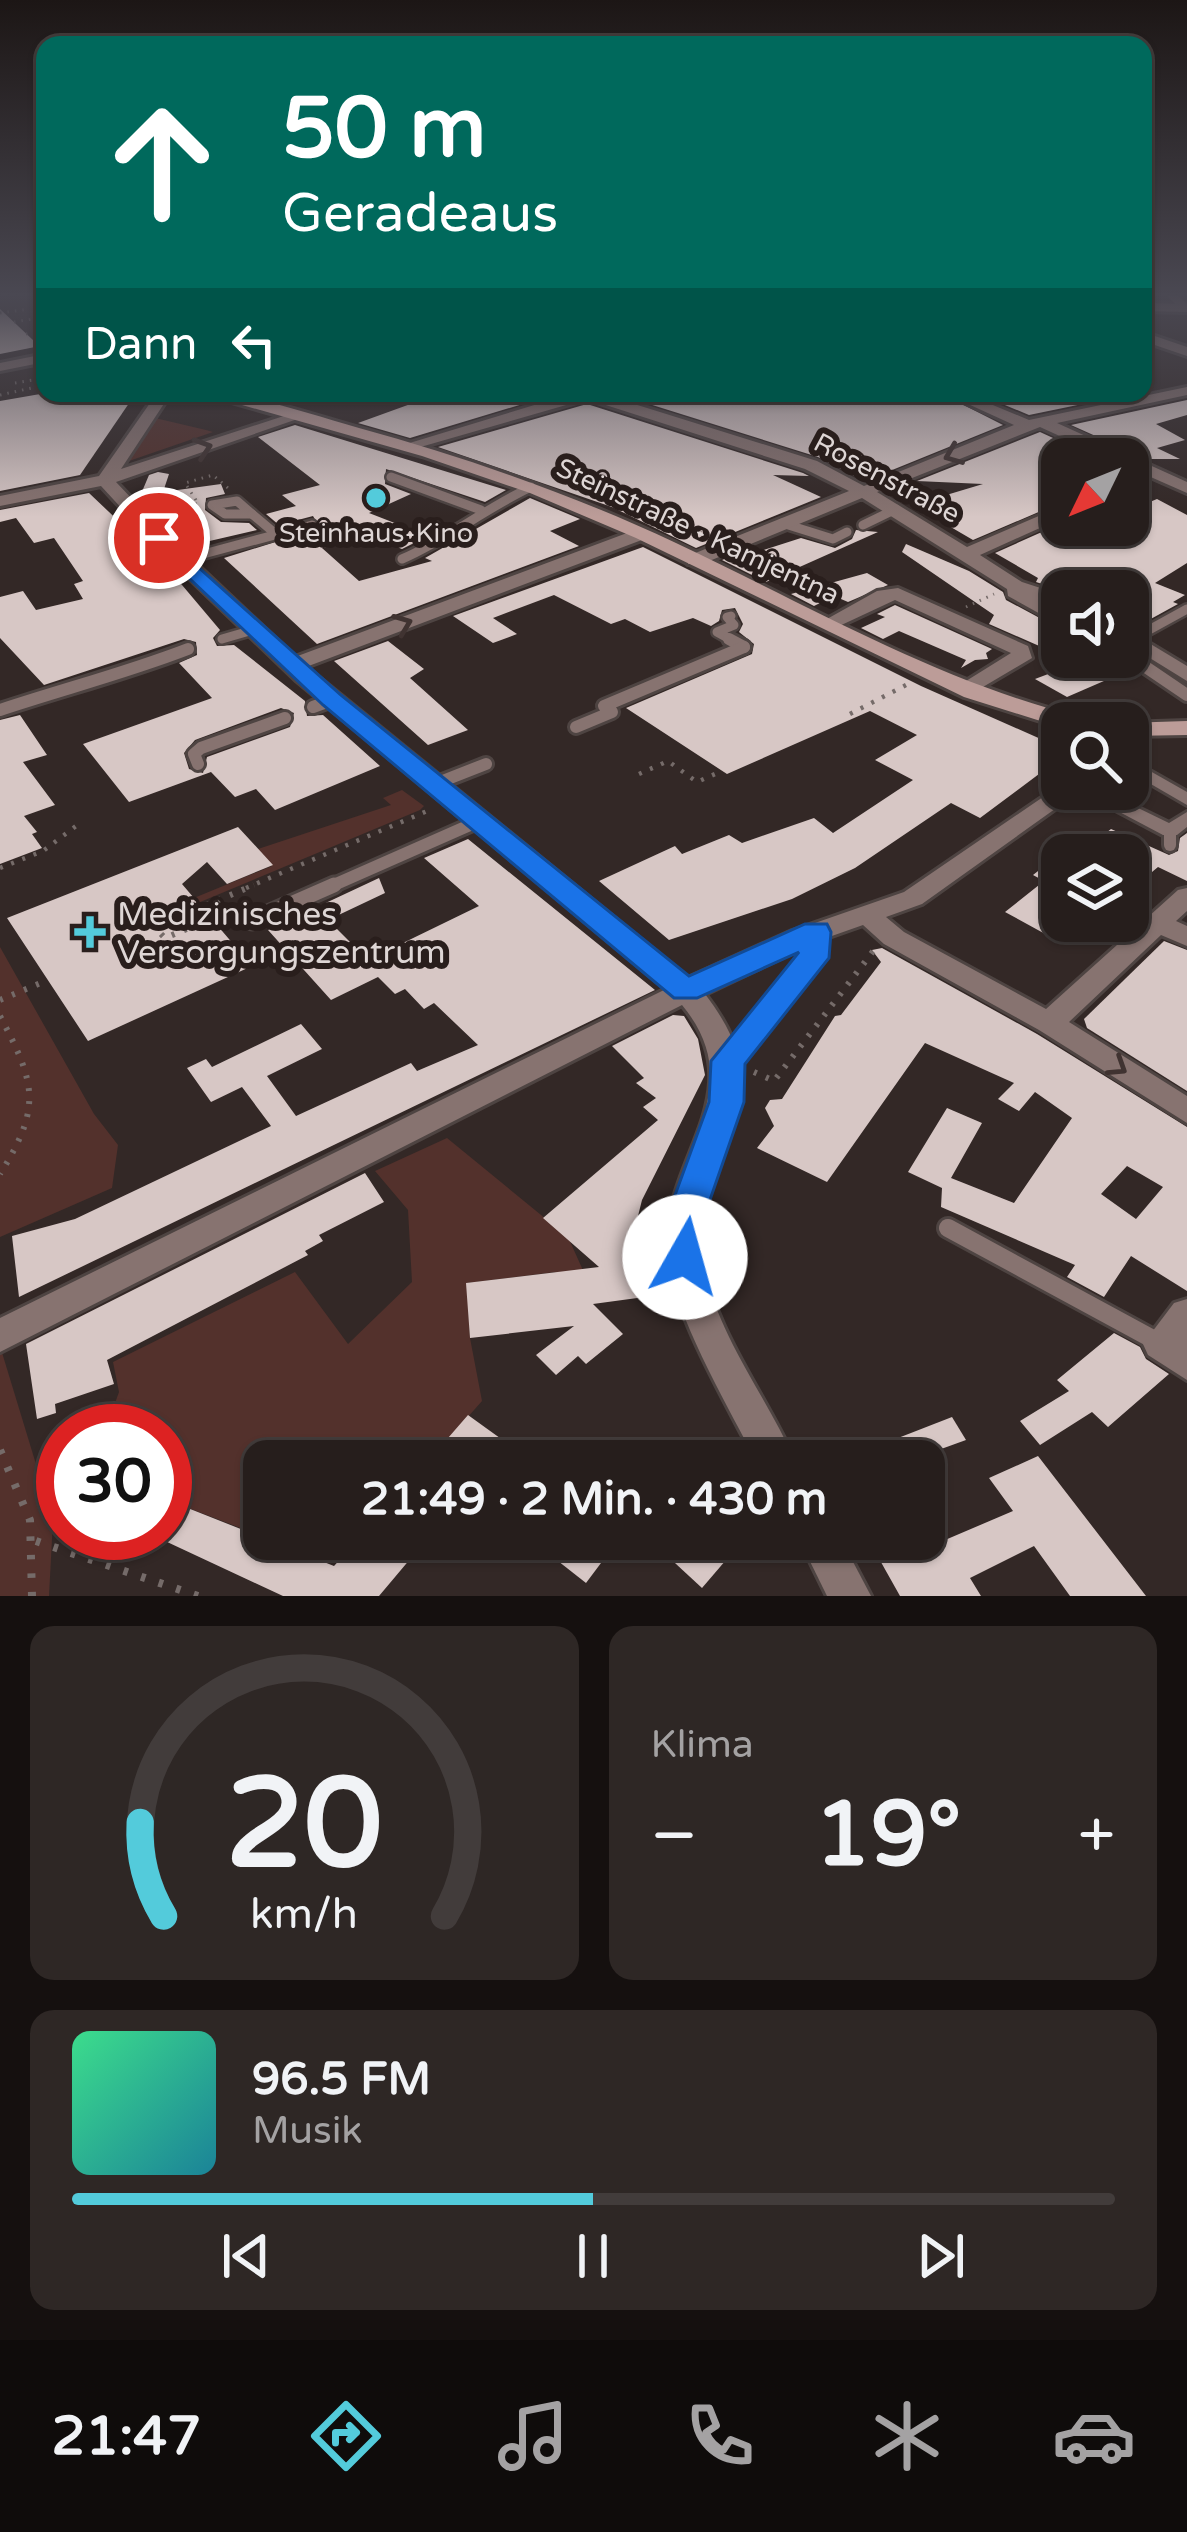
<!DOCTYPE html>
<html lang="de">
<head>
<meta charset="utf-8">
<style>
  :root { --surface:#261e1c; --page:#2e2725; --text:#f1f3f6; --muted:#a4a2a3; --line:#423c3b; --accent:#53cbdb }
  body { margin:0; font-family:"Varela Round",sans-serif; background:var(--page); color:var(--text); height:100vh; display:flex; flex-direction:column; font-size:45px; white-space:nowrap }
  * { box-sizing:border-box; margin:0 }
  p { font-size:39px; color:var(--muted) }
  .icon { flex:none; width:66px; height:66px; fill:none; stroke:currentColor; stroke-width:2; stroke-linecap:round; stroke-linejoin:round }
  .map { position:relative; height:1596px; overflow:hidden }
  .sheet { display:flex; flex-direction:column; gap:30px; padding:30px; background:#15100f; flex:1 }
  .sheet>* { flex:none }
  .guide { position:absolute; left:36px; top:36px; width:1116px; height:366px; border-radius:24px; box-shadow:0 3px 9px #0004,0 0 0 3px var(--line); background:#00695c; color:#fff; overflow:hidden }
  .needle { width:78px; rotate:227deg }
  .buttons { position:absolute; left:1041px; top:438px; display:grid; gap:24px }
  .buttons a { display:grid; place-items:center; width:108px; height:108px; border-radius:24px; background:var(--surface); box-shadow:0 3px 9px #0004,0 0 0 3px var(--line); font-size:60px }
  .speed { position:absolute; left:36px; top:1404px; display:flex; gap:24px; font-size:60px; font-weight:700; text-align:center }
  .speed>* { display:grid; place-content:center; width:156px; height:156px; border-radius:50%; background:var(--surface); box-shadow:0 3px 9px #0004,0 0 0 3px var(--line); line-height:1 }
  .speed .limit { border:18px solid #d22; background:#fff; color:#111 }
  .pin { position:absolute; display:grid; place-items:center; width:102px; height:102px; color:#fff; margin:-51px; border:6px solid #fff; border-radius:50%; box-shadow:0 3px 12px #0007 }
  .me { position:absolute; width:132px; margin:-66px; rotate:7deg; stroke-linejoin:round; filter:drop-shadow(0 0 9px #0008) }
  .turn { display:flex; align-items:center; gap:42px; height:252px; padding:0 48px; font-size:54px }
  .turn .icon { width:156px; height:156px; stroke-width:2.5 }
  .turn b { display:block; font-size:84px; line-height:102px }
  .then { display:flex; align-items:center; height:114px; padding:0 48px; background:#0003; gap:24px; font-size:45px }
  .big { font-size:90px; font-weight:700; line-height:1.1 }
  .sheet .tile { flex:1; display:flex; flex-direction:column; justify-content:center; gap:18px; min-width:0; padding:0 42px; border-radius:24px; background:var(--page) }
  .sheet .dial { align-items:center; gap:0 }
  .dial svg { height:312px; overflow:visible; fill:none; stroke:var(--line); stroke-width:7; stroke-linecap:round; text-anchor:middle }
  .dial text { fill:var(--text); stroke:none }
  .song { display:flex; align-items:center; gap:36px }
  .cover { width:144px; height:144px; border-radius:18px; background:linear-gradient(135deg,hsl(150 70% 55%),hsl(190 70% 35%)) }
  .played { height:12px; border-radius:6px; background:linear-gradient(90deg,var(--accent) 50%,var(--line) 50%) }
  .keys { display:flex; justify-content:space-around; direction:ltr }
  .heat { display:flex; justify-content:space-between; align-items:center; font-size:66px; direction:ltr }
  .sheet .tiles { flex:1; display:grid; gap:30px; grid-template-columns:1fr 1fr }
  .tile:last-child { grid-column:span 2 }
  .trip { position:absolute; left:243px; top:1440px; width:702px; height:120px; border-radius:24px; background:var(--surface); box-shadow:0 3px 9px #0004,0 0 0 3px var(--line); font-weight:700; line-height:120px; text-align:center }
  .menu { display:flex; height:192px; justify-content:space-around; align-items:center; background:#0f0c0b; color:var(--muted) }
  .menu .icon { width:84px; height:84px }
  .menu .active { color:var(--accent) }
  .menu b { font-size:54px; color:var(--text) }
  .map>svg:first-child { display:block }
  .green { fill:#53312c }
  .building { fill:#d7c7c5; fill-rule:evenodd }
  .lines { fill:none; stroke-linecap:round; stroke-linejoin:round }
  .service-far4-casing { stroke:#4e4442; stroke-width:10 }
  .service-far3-casing { stroke:#4e4442; stroke-width:14 }
  .service-far2-casing { stroke:#4e4442; stroke-width:18 }
  .service-far1-casing { stroke:#4e4442; stroke-width:21 }
  .service-casing { stroke:#4e4442; stroke-width:24 }
  .pedestrian-casing { stroke:#4e4442; stroke-width:6 }
  .minor-casing { stroke:#4e4442; stroke-width:6 }
  .tertiary-casing { stroke:#4e4442; stroke-width:6 }
  .secondary-casing { stroke:#4e4442; stroke-width:6 }
  .path-far3 { stroke:#756b69; stroke-width:3; stroke-dasharray:1.5 6; stroke-linecap:butt }
  .path-far2 { stroke:#756b69; stroke-width:4.5; stroke-dasharray:3 9; stroke-linecap:butt }
  .path-far1 { stroke:#756b69; stroke-width:6; stroke-dasharray:3 10; stroke-linecap:butt }
  .path { stroke:#756b69; stroke-width:8; stroke-dasharray:4.5 14; stroke-linecap:butt }
  .service-far4 { stroke:#877370; stroke-width:8 }
  .service-far3 { stroke:#877370; stroke-width:9 }
  .service-far2 { stroke:#877370; stroke-width:12 }
  .service-far1 { stroke:#877370; stroke-width:15 }
  .service { stroke:#877370; stroke-width:18 }
  .pedestrian { fill:#877370; fill-rule:evenodd }
  .minor { fill:#877370; fill-rule:evenodd }
  .tertiary { fill:#877370; fill-rule:evenodd }
  .secondary { fill:#bc9c98; fill-rule:evenodd }
  .oneway { stroke:#403331 }
  .route { fill:#1a73e8; stroke:#114b97; stroke-width:3 }
  .poi-dot { fill:#53cbdb; stroke:#291e1c; stroke-width:4.5 }
  .labels { text-anchor:middle; stroke-width:12; stroke-linejoin:round; paint-order:stroke }
  .far-street-label { font-size:27px; fill:#ded6d5; stroke:#291e1c }
  .far-poi-label { font-size:27px; fill:#ded6d5; stroke:#291e1c }
  .poi-label { font-size:33px; fill:#ded6d5; stroke:#291e1c; text-anchor:start }
</style>
</head>
<body>
<div class="map">
<svg width="1187" height="1596" viewBox="0 0 1187 1596">
  <rect width="100%" height="100%" fill="#332826"/>
  <g class="green">
    <polygon points="155,418 206,430 213,432 129,461"/>
    <polygon points="402,790 424,806 420,810 193,905 155,914 272,866 258,849 391,805 383,798"/>
    <polygon points="0,947 94,1114 118,1145 112,1188 0,1237"/>
    <polygon points="447,1138 568,1237 586,1277 555,1272 467,1283 470,1338 482,1401 429,1461 264,1461 264,1537 165,1499 165,1431 105,1431 119,1392 113,1362 295,1272 348,1344 412,1282 408,1210 375,1171"/>
    <polygon points="0,1346 53,1520 49,1596 0,1596"/>
  </g>
  <g class="building">
    <polygon points="0,309 34,341 40,346 0,354"/>
    <polygon points="46,393 136,393 80,475 0,491 0,401"/>
    <polygon points="402,393 559,393 410,438 358,423 416,402"/>
    <polygon points="614,393 940,393 1003,425 870,479 859,478 818,457"/>
    <polygon points="976,393 1136,393 1029,415"/>
    <polygon points="1187,400 1187,415 1156,424 1185,440 1157,448 1180,459 1147,459 1071,425"/>
    <polygon points="587,404 803,473 809,476 773,475 821,497 696,548 612,507 438,447"/>
    <polygon points="295,425 506,490 485,502 386,469 385,484 411,494 369,513 428,536 402,549 371,537 322,548 359,581 432,561 425,558 530,498 580,519 550,531 579,546 317,644 224,558 320,528 313,516 279,525 266,514 296,506 282,495 320,485 258,437"/>
    <polygon points="1040,432 1099,459 1062,459 1062,502 973,540 913,505 983,484 917,481"/>
    <polygon points="158,472 169,474 163,492 221,484 225,494 206,498 205,510 221,522 249,523 257,530 201,543 164,511 151,513 141,494 149,475"/>
    <path d="M89 493 166 566 220 630 213 638 217 646 234 645 305 701 307 716 323 715 380 766 275 810 256 789 235 797 211 772 129 802 83 744 212 698 179 663 197 655 196 642 184 639 44 685 0 638V597L23 591 36 610 83 599 74 584 83 581 54 538 34 543 16 518 0 522V510ZM281 708 294 713 290 727 207 757 203 773 189 769 184 753 195 740Z"/>
    <polygon points="1157,499 1187,515 1187,563 1155,583 1185,595 1173,602 1178,604 1138,626 1128,622 1128,591 1064,591 1036,582 1038,578 995,553 1062,523 1128,525 1128,511"/>
    <polygon points="856,530 878,532 766,582 722,560 755,547 757,552 801,538 835,548 852,539"/>
    <polygon points="906,544 969,571 1003,592 1006,600 1062,630 1062,656 989,624 994,615 902,552"/>
    <polygon points="643,547 921,686 1061,748 1043,771 980,818 951,803 855,868 792,899 669,940 599,881 675,846 682,854 729,835 742,843 814,818 833,833 913,780 875,760 917,735 870,711 727,774 626,708 752,654 754,644 739,632 743,624 735,608 722,610 719,621 711,626 693,618 650,632 625,619 611,624 554,595 493,618 517,634 493,643 453,616"/>
    <polygon points="867,573 888,585 848,602 834,596 814,606 791,594"/>
    <polygon points="895,605 992,649 986,653 988,659 975,660 961,668 966,660 899,631 883,639 861,628 885,617 877,614"/>
    <polygon points="388,641 424,669 410,678 468,730 428,745 334,661"/>
    <polygon points="1093,657 1107,657 1127,671 1067,697 1035,679"/>
    <polygon points="20,715 47,755 23,762 55,805 24,816 37,832 32,834 42,848 0,864 0,720"/>
    <polygon points="238,827 273,865 227,884 207,862 182,884 252,966 88,1041 7,918"/>
    <polygon points="1111,829 1169,855 1178,851 1180,838 1187,833 1187,881 1158,867 1128,892 1128,855 1078,855"/>
    <polygon points="468,839 655,990 19,1297 12,1236 75,1219 271,1126 242,1087 211,1102 187,1068 206,1059 212,1067 301,1024 322,1049 267,1076 296,1116 411,1063 417,1071 478,1045 434,1003 424,1009 405,989 395,994 378,977 331,1000 268,930 379,878 385,893 328,920 368,960 479,906 424,858"/>
    <polygon points="1062,852 1062,923 1047,935 1005,912 1044,881 1033,875"/>
    <polygon points="1164,941 1187,950 1187,1091 1087,1028 1084,1019"/>
    <path d="M882 948 1037 1034 1187 1127V1291L1131 1256 1104 1297 1067 1277 1075 1265 941 1207 942 1188 908 1172 947 1108 982 1123 951 1178 1014 1203 1072 1118 1035 1092 1019 1111 998 1099 1014 1083 925 1043 827 1182 757 1148 774 1126 765 1108 770 1100 782 1099 835 1016 841 1015 881 962 872 950ZM1127 1166 1163 1187 1136 1219 1101 1194Z"/>
    <polygon points="673,1015 684,1016 698,1039 705,1075 642,1200 637,1220 652,1296 593,1304 623,1334 586,1364 578,1356 556,1375 536,1355 574,1326 470,1338 466,1283 599,1267 543,1218 658,1120 643,1107 656,1098 636,1083 644,1078 612,1046"/>
    <polygon points="365,1173 384,1202 319,1235 323,1241 305,1251 308,1255 107,1360 114,1384 55,1404 56,1413 37,1419 26,1344"/>
    <polygon points="1114,1333 1140,1347 1146,1359 1169,1374 1108,1427 1092,1412 1040,1445 1020,1421 1069,1391 1057,1380"/>
    <polygon points="468,1415 486,1428 532,1461 428,1461"/>
    <polygon points="952,1417 966,1440 908,1461 839,1461"/>
    <polygon points="1038,1456 1146,1596 1070,1596 1034,1546 970,1578 981,1596 900,1596 868,1539 938,1543 1013,1511 989,1478"/>
    <polygon points="165,1499 334,1566 359,1539 427,1539 379,1596 283,1596 165,1541"/>
    <polygon points="530,1539 619,1539 586,1583"/>
    <polygon points="649,1539 716,1539 732,1553 702,1588"/>
  </g>
  <g class="lines">
    <defs>
      <polyline id="service-far4" points="1171,294 1185,308"/>
      <g id="service-far3">
        <polyline points="391,477 481,510"/>
        <polygon points="237,501 252,514 225,514 212,505"/>
        <polyline points="252,514 277,535"/>
        <polyline points="782,523 833,539 847,532"/>
        <polyline points="863,525 896,509"/>
        <path d="M402 559C448 539 486 508 531 487"/>
        <polyline points="181,560 312,525"/>
        <polyline points="731,616 727,617 734,625 717,632 735,642"/>
        <polyline points="1138,636 1187,609"/>
        <polyline points="222,639 253,630"/>
      </g>
      <g id="service-far2">
        <polyline points="729,639 744,647"/>
        <polyline points="1128,655 1187,695"/>
        <polyline points="313,707 332,700"/>
        <path d="M0 710C63 689 126 673 188 649"/>
        <polyline points="576,727 612,712 604,706 744,647"/>
        <polyline points="198,764 194,754 201,748 285,718"/>
        <polyline points="435,784 486,764"/>
        <polyline points="1170,831 1170,845"/>
        <polyline points="327,888 479,821"/>
      </g>
      <g id="service-far1">
        <polyline points="252,921 334,885"/>
        <polyline points="729,1061 814,958 816,932"/>
      </g>
      <polyline id="service" points="948,1228 1160,1343"/>
      <g id="pedestrian">
        <polygon points="1143,767 1187,792 1187,805 1137,776 1134,772"/>
        <polygon points="1076,789 1099,789 1169,823 1187,812 1187,827 1177,835 1163,835"/>
      </g>
      <g id="minor">
        <polygon points="1143,332 1187,347 1187,356 1143,341"/>
        <polygon points="1187,387 1187,395 1057,423 1187,482 1187,493 1128,467 1128,459 1110,459 1040,427 877,492 967,547 1062,506 1062,518 980,555 1022,582 1062,595 1062,608 1047,603 1062,612 1062,626 1008,596 1007,589 862,498 702,564 688,564 688,556 849,491 805,469 587,399 417,448 403,445 574,393 599,393 817,461 864,486 1014,425 944,393 964,393 1029,420"/>
        <path d="M157 393H171L121 469 296 412 309 415 116 482 175 544 295 657 635 530H647V538L306 667 688 978 792 931 904 892 1062 784V789H1083L922 904 886 917 904 932 1046 1009 1178 890 1187 888V911L1176 921 1187 926V946L1161 935 1069 1022 1187 1096V1123L1039 1030 884 944 863 925 812 943 705 994C764 1071 738 1107 711 1190 705 1210 699 1232 702 1253 711 1328 766 1394 795 1461H756C728 1406 670 1309 667 1249 663 1158 755 1093 682 1005L0 1352V1318L666 989 297 681 162 552 101 486 0 506V496L99 476Z"/>
        <polygon points="898,588 1028,646 1032,658 966,697 955,691 958,686 1011,653 895,600 835,628 828,630 818,624 877,591"/>
        <polygon points="1139,637 1187,666 1187,681 1132,647 1129,643"/>
        <polygon points="1187,1299 1187,1380 1148,1355 1143,1344 1174,1303"/>
        <polygon points="799,1539 841,1539 871,1596 827,1596"/>
      </g>
      <g id="tertiary">
        <polygon points="1143,303 1187,304 1187,312 1143,311"/>
        <polygon points="45,354 45,362 0,371 0,363"/>
      </g>
      <g id="secondary">
        <path d="M200 393C253 393 308 414 359 428 468 458 574 495 676 543 810 606 940 683 1085 718L1088 723 1050 724 964 697 636 538 530 493 422 456Z"/>
        <polygon points="1187,721 1187,735 1128,736 1125,723"/>
      </g>
    </defs>
    <use href="#service-far4" class="service-far4-casing"/>
    <use href="#service-far3" class="service-far3-casing"/>
    <use href="#service-far2" class="service-far2-casing"/>
    <use href="#service-far1" class="service-far1-casing"/>
    <use href="#service" class="service-casing"/>
    <use href="#pedestrian" class="pedestrian-casing"/>
    <use href="#minor" class="minor-casing"/>
    <use href="#tertiary" class="tertiary-casing"/>
    <use href="#secondary" class="secondary-casing"/>
    <g class="path-far3">
      <polyline points="35,295 41,300"/>
      <polyline points="0,313 29,309"/>
      <polyline points="14,322 39,318"/>
      <polyline points="26,334 45,329"/>
      <polyline points="15,383 45,378"/>
      <polyline points="0,395 45,385"/>
      <polyline points="196,500 185,483 213,475 228,488"/>
      <polyline points="181,508 199,503"/>
      <polyline points="966,607 994,594"/>
    </g>
    <g class="path-far2">
      <polyline points="850,714 908,684"/>
      <polyline points="639,774 668,761 697,782 722,771"/>
      <polyline points="0,868 43,851 80,823"/>
      <polyline points="246,888 432,809"/>
    </g>
    <g class="path-far1">
      <polyline points="161,934 165,938 201,923 202,907 254,885"/>
      <polyline points="0,1000 48,980"/>
      <path d="M0 1016C36 1084 42 1107 0 1174"/>
      <polyline points="754,1072 774,1081 874,950"/>
    </g>
    <g class="path">
      <polyline points="0,1450 30,1520 32,1596"/>
      <polyline points="36,1541 198,1596"/>
    </g>
    <use href="#service-far4" class="service-far4"/>
    <use href="#service-far3" class="service-far3"/>
    <use href="#service-far2" class="service-far2"/>
    <use href="#service-far1" class="service-far1"/>
    <use href="#service" class="service"/>
    <use href="#pedestrian" class="pedestrian"/>
    <use href="#minor" class="minor"/>
    <use href="#tertiary" class="tertiary"/>
    <use href="#secondary" class="secondary"/>
  </g>
  <defs><path id="oneway-chevron" d="M-2-3.5L2.5 0L-2 3.5" fill="none" stroke-width="1.6" stroke-linecap="round" stroke-linejoin="round" transform="scale(3)"/></defs>
  <g class="oneway">
    <use href="#oneway-chevron" transform="translate(203 448) rotate(-18)"/>
    <use href="#oneway-chevron" transform="translate(953 455) rotate(158)"/>
    <use href="#oneway-chevron" transform="translate(403 624) rotate(-21)"/>
    <use href="#oneway-chevron" transform="translate(1118 1067) rotate(33)"/>
  </g>
  <linearGradient id="sky" x2="0" y2="1"><stop stop-color="#1c1615"/><stop offset="0.57" stop-color="#4a4852"/><stop offset="1" stop-color="#4a4852" stop-opacity="0"/></linearGradient>
  <rect width="1187" height="517" fill="url(#sky)"/>
  <polygon class="route" points="159,532 341,695 689,976 805,924 827,924 831,932 829,958 745,1064 744,1102 704,1217 704,1257 699,1269 685,1273 671,1269 665,1257 667,1217 709,1102 711,1061 799,952 697,998 674,998 323,705 152,543 152,534"/>
  <g class="poi-dot">
    <circle cx="376" cy="498" r="12"/>
    <path d="M84 914h12v12h12v12h-12v12h-12v-12h-12v-12h12z"/>
  </g>
  <g class="labels">
    <g class="far-street-label">
      <text transform="translate(887 478) rotate(28)" y="9">Rosenstraße</text>
      <text transform="translate(698 531) rotate(25)" y="9">Steinstraße - Kamjentna</text>
    </g>
    <g class="far-poi-label">
      <text x="376" y="542">Steinhaus-Kino</text>
    </g>
    <g class="poi-label">
      <text x="117" y="925">Medizinisches<tspan x="117" dy="38">Versorgungszentrum</tspan></text>
    </g>
  </g>
</svg>
<div class="buttons">
<a><svg class="needle" viewBox="-14 -14 28 28"><path d="M0-13l5 13h-10z" fill="#e53935"/><path d="M0 13l5-13h-10z" fill="#a4a2a3"/></svg></a>
<a><svg class="icon" aria-label="sound" viewBox="0 0 24 24"><path d="M4 9h4l5-4v14l-5-4H4zM17 9q2 3 0 6"/></svg></a>
<a><svg class="icon" aria-label="search" viewBox="0 0 24 24"><circle cx="10" cy="10" r="6"/><path d="M15 15l6 6"/></svg></a>
<a><svg class="icon" aria-label="layers" viewBox="0 0 24 24"><path d="M12 4l9 5-9 5-9-5zM3 14l9 5 9-5"/></svg></a>
</div>
<div class="speed"><div class="limit">30</div></div>
<div class="pin" style="left:159px;top:538px;background:#d93025"><svg class="icon" aria-label="arrive" viewBox="0 0 24 24"><path d="M6 21V4h12l-3 4 3 4H6"/></svg></div>
<svg class="me" style="left:685px;top:1257px" viewBox="-20 -20 40 40"><circle r="19" fill="#fff"/><path d="M0-13L10 11 0 6-10 11z" fill="#1a73e8"/></svg>
<div class="trip">21:49 · 2 Min. · 430 m</div>
<div class="guide">
<div class="turn"><svg class="icon" aria-label="ahead" viewBox="0 0 24 24"><path d="M12 20V5M6 11l6-6 6 6"/></svg><div><b>50 m</b>Geradeaus</div></div>
<div class="then">Dann<svg class="icon" aria-label="left" viewBox="0 0 24 24"><path d="M17 20v-9H6M10 6l-5 5 5 5"/></svg></div>
</div>
</div>
<section class="sheet">
<div class="tiles">
<div class="tile dial"><svg viewBox="0 0 100 80">
<path d="M14 69A42 42 0 1 1 86 69"/>
<path d="M14 69A42 42 0 0 1 8 45" stroke="#53cbdb"/>
<text x="50" y="56" font-size="32" font-weight="700">20</text>
<text x="50" y="72" font-size="11">km/h</text>
</svg></div>
<div class="tile"><p>Klima</p>
<div class="heat"><a>−</a><b class="big">19°</b><a>+</a></div>
</div>
<div class="tile">
<div class="song"><i class="cover"></i><div><b>96.5 FM</b><p>Musik</p></div></div>
<div class="played"></div>
<div class="keys"><svg class="icon" aria-label="previous" viewBox="0 0 24 24"><path d="M18 5L8 12l10 7zM5 5v14"/></svg><svg class="icon" aria-label="pause" viewBox="0 0 24 24"><path d="M8 5v14M16 5v14"/></svg><svg class="icon" aria-label="next" viewBox="0 0 24 24"><path d="M6 5l10 7-10 7zM19 5v14"/></svg></div>
</div>
</div>
</section>
<nav class="menu">
<b>21:47</b>
<svg class="icon active" aria-label="directions" viewBox="0 0 24 24"><path d="M12 3l9 9-9 9-9-9zM9 14v-3h6M13 9l2 2-2 2"/></svg>
<svg class="icon" aria-label="music" viewBox="0 0 24 24"><path d="M9 18V5l10-2v13"/><circle cx="6" cy="18" r="3"/><circle cx="16" cy="16" r="3"/></svg>
<svg class="icon" aria-label="phone" viewBox="0 0 24 24"><path d="M5 4h4l2 5-3 2q2 4 5 5l2-3 5 2v4C11 20 4 13 5 4z"/></svg>
<svg class="icon" aria-label="climate" viewBox="0 0 24 24"><path d="M12 3v18M4 7l16 10M4 17L20 7"/></svg>
<svg class="icon" aria-label="car" viewBox="0 0 24 24"><path d="M5 17H2v-5l4-1 3-4h7l3 4 3 1v5h-3M9 17h6M6 11h13"/><circle cx="7" cy="17" r="2"/><circle cx="17" cy="17" r="2"/></svg>
</nav>
</body>
</html>
